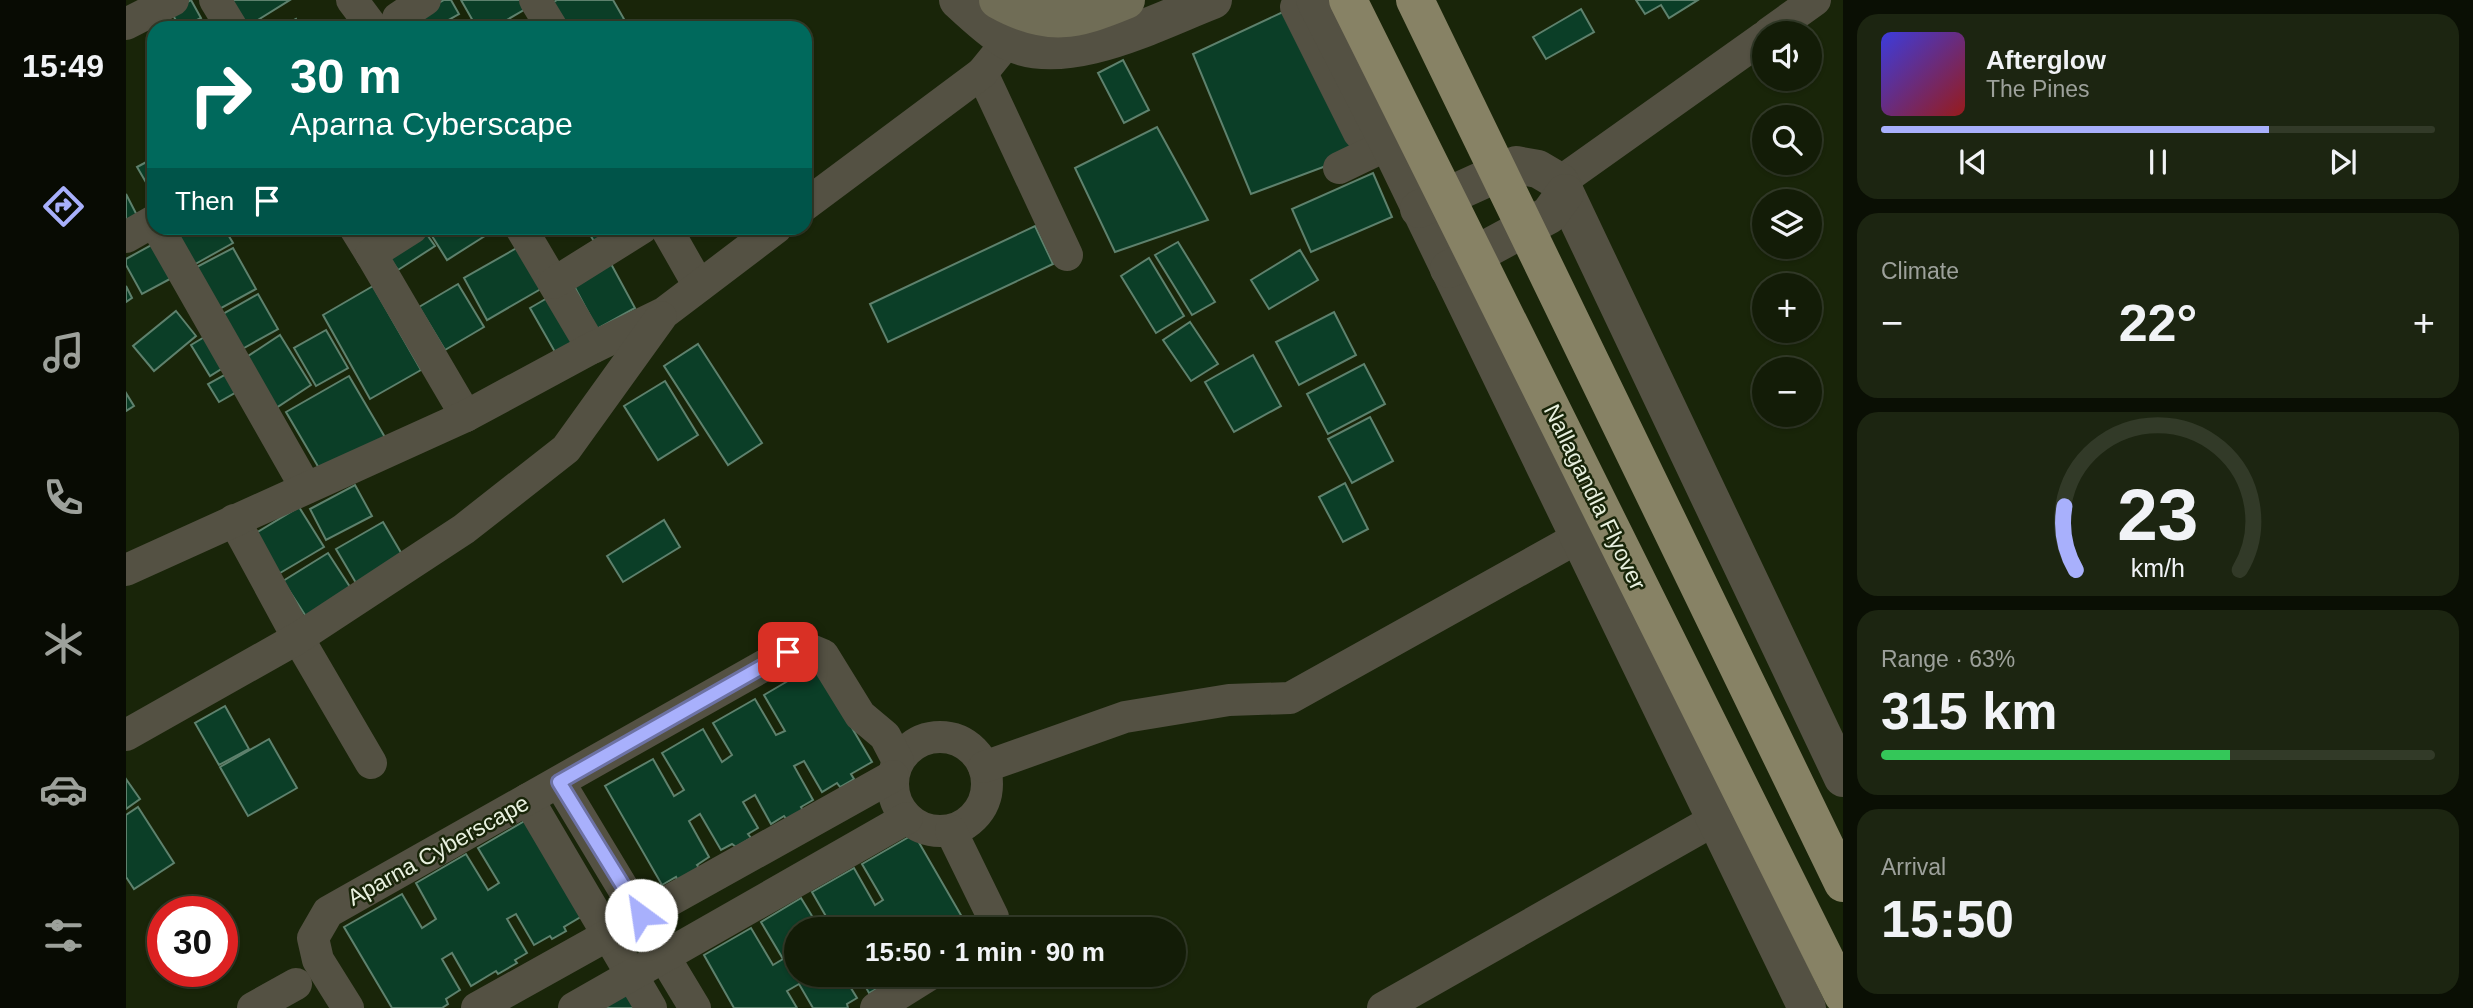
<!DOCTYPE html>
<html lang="en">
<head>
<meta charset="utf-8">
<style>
  :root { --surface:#131c07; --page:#1c2511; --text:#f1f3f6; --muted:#9da19b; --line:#323a28; --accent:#a8b0fc }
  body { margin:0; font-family:Arial,sans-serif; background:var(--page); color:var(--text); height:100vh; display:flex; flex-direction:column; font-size:26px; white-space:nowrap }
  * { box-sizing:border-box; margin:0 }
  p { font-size:23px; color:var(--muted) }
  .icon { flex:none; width:38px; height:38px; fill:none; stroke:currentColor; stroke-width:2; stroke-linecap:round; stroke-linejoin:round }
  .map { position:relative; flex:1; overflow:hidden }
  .sheet { display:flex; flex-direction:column; gap:14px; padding:14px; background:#0a0f04; width:630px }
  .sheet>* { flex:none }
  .hud { position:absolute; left:21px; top:21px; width:665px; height:214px; border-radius:21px; box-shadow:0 2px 5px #0004,0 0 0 2px var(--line); background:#00695c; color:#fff; overflow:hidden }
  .buttons { position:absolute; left:1626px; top:21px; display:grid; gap:14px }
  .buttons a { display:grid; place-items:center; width:70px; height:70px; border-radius:50%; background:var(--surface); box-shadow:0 2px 5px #0004,0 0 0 2px var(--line); font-size:35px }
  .speed { position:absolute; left:21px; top:896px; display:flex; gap:14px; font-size:35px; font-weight:700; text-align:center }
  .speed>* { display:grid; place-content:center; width:91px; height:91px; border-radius:50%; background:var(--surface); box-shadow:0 2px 5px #0004,0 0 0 2px var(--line); line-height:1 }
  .speed .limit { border:10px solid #d22; background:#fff; color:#111 }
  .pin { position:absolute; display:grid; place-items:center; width:60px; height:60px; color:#fff; margin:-30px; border-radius:14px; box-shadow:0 4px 10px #0006 }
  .me { position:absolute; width:77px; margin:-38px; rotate:329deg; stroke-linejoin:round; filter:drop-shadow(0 0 5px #0008) }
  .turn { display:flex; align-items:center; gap:24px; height:147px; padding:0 28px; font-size:32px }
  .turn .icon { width:91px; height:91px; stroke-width:2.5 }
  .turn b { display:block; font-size:49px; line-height:60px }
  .then { display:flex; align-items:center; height:66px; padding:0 28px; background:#0003; gap:14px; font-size:26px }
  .big { font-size:52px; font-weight:600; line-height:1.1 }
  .sheet .widget { flex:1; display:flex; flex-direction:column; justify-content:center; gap:10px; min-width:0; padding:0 24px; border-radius:21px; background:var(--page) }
  .sheet .dial { align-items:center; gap:0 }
  .dial svg { height:182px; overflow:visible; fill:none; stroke:var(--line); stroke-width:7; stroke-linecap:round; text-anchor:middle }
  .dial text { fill:var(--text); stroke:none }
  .song { display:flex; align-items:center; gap:21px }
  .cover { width:84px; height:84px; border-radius:10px; background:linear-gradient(135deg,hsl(240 70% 55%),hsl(0 70% 35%)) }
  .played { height:7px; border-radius:4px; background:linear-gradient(90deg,var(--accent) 70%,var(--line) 70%) }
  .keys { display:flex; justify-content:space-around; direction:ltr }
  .heat { display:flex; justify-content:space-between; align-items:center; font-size:38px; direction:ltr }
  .charge { height:10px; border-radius:5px; background:linear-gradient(90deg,#34c759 63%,var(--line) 0) }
  .trip { position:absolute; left:658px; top:917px; width:402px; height:70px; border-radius:35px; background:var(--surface); box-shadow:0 2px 5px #0004,0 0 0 2px var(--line); font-weight:600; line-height:70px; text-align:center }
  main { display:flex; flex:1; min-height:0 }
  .tabs { display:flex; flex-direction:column; width:126px; justify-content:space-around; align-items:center; background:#080b03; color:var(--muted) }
  .tabs .icon { width:49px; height:49px }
  .tabs .on { color:var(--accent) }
  .tabs b { font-size:32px; color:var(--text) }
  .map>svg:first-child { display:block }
  .building { fill:#0b3e27; stroke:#5e816d; stroke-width:2 }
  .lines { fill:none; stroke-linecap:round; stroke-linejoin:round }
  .minor { stroke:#545143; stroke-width:32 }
  .tertiary { stroke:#545143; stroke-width:38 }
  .secondary { stroke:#706d56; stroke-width:38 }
  .primary { stroke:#878265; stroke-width:38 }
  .route-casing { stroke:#6d72a4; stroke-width:18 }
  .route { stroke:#a8b0fc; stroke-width:12 }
  .labels { text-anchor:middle; stroke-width:5; stroke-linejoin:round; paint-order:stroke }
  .street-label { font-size:23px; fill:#e8f0df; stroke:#192509 }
</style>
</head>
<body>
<main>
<nav class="tabs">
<b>15:49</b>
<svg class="icon on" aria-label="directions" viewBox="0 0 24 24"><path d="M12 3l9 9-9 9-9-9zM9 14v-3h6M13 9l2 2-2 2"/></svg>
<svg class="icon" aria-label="music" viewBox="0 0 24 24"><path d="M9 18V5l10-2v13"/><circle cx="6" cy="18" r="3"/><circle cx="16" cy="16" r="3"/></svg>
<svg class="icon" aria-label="phone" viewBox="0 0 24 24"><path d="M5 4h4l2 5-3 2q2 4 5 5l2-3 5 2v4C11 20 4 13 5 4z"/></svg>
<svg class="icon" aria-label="climate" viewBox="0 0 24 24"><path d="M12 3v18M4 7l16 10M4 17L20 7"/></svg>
<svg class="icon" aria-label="car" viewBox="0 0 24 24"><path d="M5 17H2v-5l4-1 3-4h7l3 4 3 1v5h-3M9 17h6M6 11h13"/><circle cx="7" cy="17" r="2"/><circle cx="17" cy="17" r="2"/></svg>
<svg class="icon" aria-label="filters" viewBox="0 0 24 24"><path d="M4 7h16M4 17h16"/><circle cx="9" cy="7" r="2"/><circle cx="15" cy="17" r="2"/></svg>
</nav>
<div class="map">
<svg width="1717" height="1008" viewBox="0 0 1717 1008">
  <rect width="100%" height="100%" fill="#192509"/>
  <g class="building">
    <polygon points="65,0 75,18 55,28 44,11"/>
    <polygon points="97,0 164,0 119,28"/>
    <polygon points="318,0 325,0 333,14 308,28 291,28 285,19"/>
    <polygon points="335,0 399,0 403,7 367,28 351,28"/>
    <polygon points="431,0 487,0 498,19 482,28 432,28 420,7"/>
    <polygon points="1510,0 1572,0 1543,18 1535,5 1519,14"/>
    <polygon points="1455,9 1468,32 1420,59 1407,37"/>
    <polygon points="1159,11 1235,153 1125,194 1067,54"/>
    <polygon points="170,19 174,28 153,28"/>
    <polygon points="997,60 1023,110 998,123 972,73"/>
    <polygon points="1031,127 1082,220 989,252 949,168"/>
    <polygon points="28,158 28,196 11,167"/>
    <polygon points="1247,173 1266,217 1185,252 1166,209"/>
    <polygon points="0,194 16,225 0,233"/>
    <polygon points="909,226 927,264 762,342 744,304"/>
    <polygon points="42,228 98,228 107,243 64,267"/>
    <polygon points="301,228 358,228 362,234 321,260"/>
    <polygon points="460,228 506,228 472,248"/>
    <polygon points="297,229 309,246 272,270 260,253"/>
    <polygon points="38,238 57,272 16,294 0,265 0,259"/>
    <polygon points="1052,242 1089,302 1066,315 1029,255"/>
    <polygon points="396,245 420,286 361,320 338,278"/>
    <polygon points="107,248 130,289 88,312 65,270"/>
    <polygon points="1174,250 1192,280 1143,309 1125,280"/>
    <polygon points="1023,258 1058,316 1030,333 995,276"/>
    <polygon points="484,262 509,308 471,329 446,282"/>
    <polygon points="332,284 358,327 319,350 293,307"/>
    <polygon points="0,286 6,298 0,302"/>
    <polygon points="247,286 295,370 244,399 197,315"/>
    <polygon points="132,294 152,329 109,353 90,318"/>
    <polygon points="423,297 449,341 429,352 404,308"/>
    <polygon points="50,311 70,336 28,371 7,346"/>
    <polygon points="1208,312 1230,355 1173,385 1150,342"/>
    <polygon points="1064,322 1092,364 1065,381 1037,340"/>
    <polygon points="200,330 222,368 190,386 168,348"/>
    <polygon points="85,333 105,363 84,376 65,345"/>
    <polygon points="154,335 185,385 150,408 119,358"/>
    <polygon points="572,344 636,443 602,465 538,366"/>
    <polygon points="1127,355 1155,406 1108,432 1079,382"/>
    <polygon points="1238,364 1259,404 1202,434 1181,394"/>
    <polygon points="111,368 121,386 93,402 82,384"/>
    <polygon points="223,376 260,439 197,475 160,412"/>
    <polygon points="539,381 572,435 532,460 498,406"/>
    <polygon points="0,393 8,406 0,411"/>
    <polygon points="1244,417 1267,461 1226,483 1202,439"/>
    <polygon points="1219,483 1242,529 1217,542 1193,497"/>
    <polygon points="229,485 246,516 200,540 184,509"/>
    <polygon points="173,507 198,547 149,576 125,536"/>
    <polygon points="538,520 554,547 497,582 481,556"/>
    <polygon points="257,522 277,556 230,583 210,549"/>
    <polygon points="202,553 226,590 181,618 157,581"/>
    <polygon points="689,665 746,762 725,774 728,779 714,787 711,783 696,792 678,761 668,766 687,800 675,807 677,810 661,820 658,816 645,824 629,795 617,802 632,828 622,834 625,838 610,847 606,844 595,850 574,814 563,821 583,857 571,865 574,869 552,881 550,877 536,885 479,786 527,759 548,796 558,790 536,753 577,729 596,762 606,755 587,723 629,699 650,735 659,731 638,695"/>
    <polygon points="99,706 123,749 93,765 69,723"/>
    <polygon points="143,739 171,788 122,816 94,767"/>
    <polygon points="0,779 14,799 0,809"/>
    <polygon points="12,807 48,863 8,889 0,877 0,815"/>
    <polygon points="407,816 463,912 438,927 440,931 426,939 424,936 408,945 390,914 381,919 401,953 389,960 391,963 372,974 370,971 345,986 326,953 316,959 334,990 320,999 322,1004 316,1008 266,1008 218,927 276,894 296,928 310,919 290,883 340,854 362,890 373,883 352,848"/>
    <polygon points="788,834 843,929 697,929 705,925 686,892 728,868 749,905 757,900 736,864"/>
    <polygon points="675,898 694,929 670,929 670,975 717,975 731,998 721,1004 722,1008 687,1008 673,984 661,991 671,1008 608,1008 578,955 625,928 647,965 657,959 635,922"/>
    <polygon points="733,975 775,975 743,993"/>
    <polygon points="502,982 517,1008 459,1008"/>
  </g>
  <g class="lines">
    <g class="minor">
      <polyline points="89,0 106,28"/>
      <polyline points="226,0 247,28"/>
      <polyline points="409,0 426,28"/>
      <polyline points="1170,7 1233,133 1237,137 1256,129"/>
      <polyline points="0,24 47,0"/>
      <polyline points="277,28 272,18 299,0"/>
      <polyline points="1643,33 1689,0"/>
      <polyline points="856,73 941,255"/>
      <polyline points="1213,168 1263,144"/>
      <polyline points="1434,182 1638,37"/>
      <polyline points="679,205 856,73 882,41"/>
      <polyline points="32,228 180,488"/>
      <polyline points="229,228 245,254"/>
      <polyline points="286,228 245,254 340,416"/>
      <polyline points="395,228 466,348"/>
      <polyline points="540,228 573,286"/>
      <polyline points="0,237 28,221"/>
      <polyline points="428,283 516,228"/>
      <polyline points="108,520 172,638 245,763"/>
      <polyline points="0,570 340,416 466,348 538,313 650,228"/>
      <polyline points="0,735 172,638 338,529 440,449 535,317"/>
      <circle cx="814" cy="784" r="47"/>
      <polyline points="858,767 999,717 1103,700 1164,698 1453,537"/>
      <polyline points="433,782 569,1008"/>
      <polyline points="402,799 525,1008"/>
      <polyline points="825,831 867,917 862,929"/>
      <polyline points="127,1008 170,984"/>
      <polyline points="222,1008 192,960 187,938 202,912 662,652 680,648 697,655 734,715 759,736 772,761"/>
      <polyline points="351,1008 767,776"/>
      <polyline points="448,1008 781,818"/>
      <polyline points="750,1008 803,975"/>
      <polyline points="1257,1008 1590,819"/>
    </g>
    <g class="tertiary">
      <path d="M832 0C847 14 865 31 882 41 939 71 1032 21 1087 0"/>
      <polyline points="1189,0 1263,144 1681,1008"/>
      <polyline points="1293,209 1390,165 1412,169 1434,182 1717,778"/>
      <polyline points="1323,269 1423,215 1439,193"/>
    </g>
    <path class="secondary" d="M872 0C922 28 949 21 1000 0"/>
    <g class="primary">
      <polyline points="1222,0 1717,995"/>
      <polyline points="1289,0 1717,883"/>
    </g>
  </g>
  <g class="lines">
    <defs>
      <polyline id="route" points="515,915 433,782 662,652"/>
    </defs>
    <use href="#route" class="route-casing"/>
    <use href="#route" class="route"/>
  </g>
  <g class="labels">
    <g class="street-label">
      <text transform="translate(1469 497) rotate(64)" y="8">Nallagandla Flyover</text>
      <text transform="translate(312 850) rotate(-29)" y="8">Aparna Cyberscape</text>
    </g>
  </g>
</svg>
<div class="buttons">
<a><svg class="icon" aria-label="sound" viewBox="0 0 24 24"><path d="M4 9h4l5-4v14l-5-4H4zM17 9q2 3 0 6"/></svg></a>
<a><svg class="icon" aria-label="search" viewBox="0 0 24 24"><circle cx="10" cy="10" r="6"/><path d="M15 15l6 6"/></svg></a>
<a><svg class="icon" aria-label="layers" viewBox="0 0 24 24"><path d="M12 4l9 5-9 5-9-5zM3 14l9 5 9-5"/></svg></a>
<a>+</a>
<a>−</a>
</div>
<div class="speed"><div class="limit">30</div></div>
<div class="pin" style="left:662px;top:652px;background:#d93025"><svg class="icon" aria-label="arrive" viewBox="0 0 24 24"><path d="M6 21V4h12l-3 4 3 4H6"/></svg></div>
<svg class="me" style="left:515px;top:915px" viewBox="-20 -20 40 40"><circle r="19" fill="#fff"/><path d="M0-13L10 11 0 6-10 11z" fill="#a8b0fc"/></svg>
<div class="trip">15:50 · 1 min · 90 m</div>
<div class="hud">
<div class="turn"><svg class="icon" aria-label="right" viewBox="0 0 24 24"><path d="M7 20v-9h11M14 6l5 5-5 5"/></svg><div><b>30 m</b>Aparna Cyberscape</div></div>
<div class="then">Then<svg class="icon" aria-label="arrive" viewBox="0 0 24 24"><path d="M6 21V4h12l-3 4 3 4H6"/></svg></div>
</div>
</div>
<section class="sheet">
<div class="widget">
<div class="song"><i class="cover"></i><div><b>Afterglow</b><p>The Pines</p></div></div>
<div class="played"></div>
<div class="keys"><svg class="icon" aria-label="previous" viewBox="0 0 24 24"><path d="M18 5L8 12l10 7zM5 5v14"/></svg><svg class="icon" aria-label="pause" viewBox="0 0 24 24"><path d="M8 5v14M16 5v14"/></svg><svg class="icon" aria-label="next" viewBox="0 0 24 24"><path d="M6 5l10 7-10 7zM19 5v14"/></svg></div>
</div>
<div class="widget"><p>Climate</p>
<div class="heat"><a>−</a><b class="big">22°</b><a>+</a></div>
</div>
<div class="widget dial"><svg viewBox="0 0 100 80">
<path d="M14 69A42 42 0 1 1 86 69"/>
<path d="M14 69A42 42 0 0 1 9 41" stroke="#a8b0fc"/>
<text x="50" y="56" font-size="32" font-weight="700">23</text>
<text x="50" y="72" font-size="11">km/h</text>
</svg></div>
<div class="widget"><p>Range · 63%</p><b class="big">315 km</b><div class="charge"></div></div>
<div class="widget"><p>Arrival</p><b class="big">15:50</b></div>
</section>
</main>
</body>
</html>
